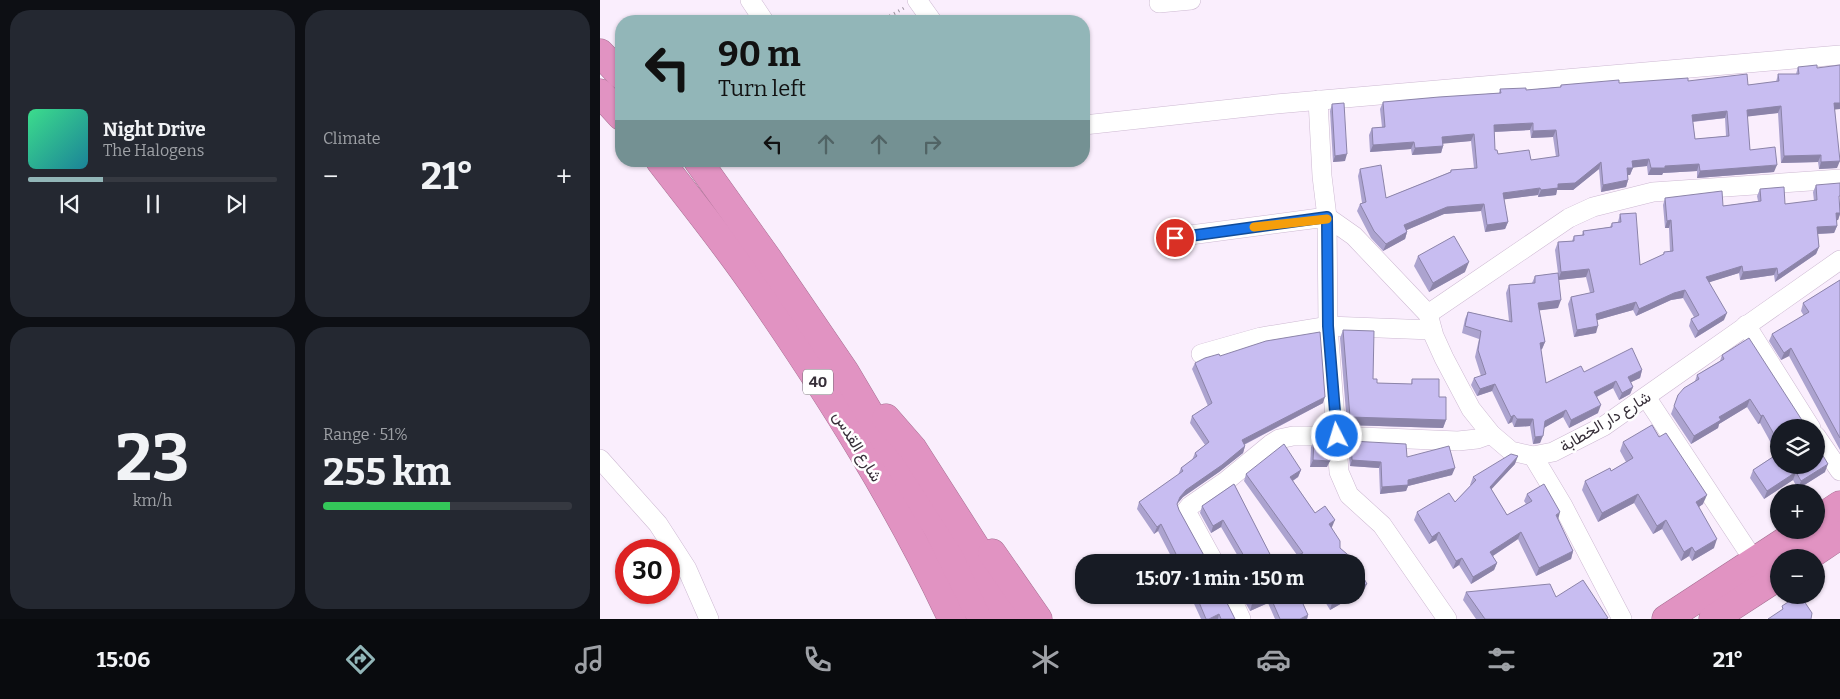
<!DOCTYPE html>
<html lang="en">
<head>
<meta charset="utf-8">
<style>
  :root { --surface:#171b24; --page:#242831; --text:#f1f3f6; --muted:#9ea1a6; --line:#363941; --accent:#92b6b8 }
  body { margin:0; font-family:Bitter,Vazirmatn,serif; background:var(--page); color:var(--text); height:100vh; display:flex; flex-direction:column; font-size:19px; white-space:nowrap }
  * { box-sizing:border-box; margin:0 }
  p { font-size:16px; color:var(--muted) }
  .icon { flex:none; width:28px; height:28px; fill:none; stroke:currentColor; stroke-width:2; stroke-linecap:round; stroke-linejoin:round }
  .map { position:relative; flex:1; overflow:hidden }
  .details { display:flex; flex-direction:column; gap:10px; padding:10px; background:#0d0f14; width:600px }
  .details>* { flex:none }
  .hud { position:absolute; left:15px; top:15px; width:475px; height:152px; border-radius:20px; box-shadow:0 1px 4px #0004; background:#92b6b8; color:#111; overflow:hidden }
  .buttons { position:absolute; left:1170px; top:419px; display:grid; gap:10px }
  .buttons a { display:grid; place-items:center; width:55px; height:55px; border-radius:50%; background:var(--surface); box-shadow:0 1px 4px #0004; font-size:25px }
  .speed { position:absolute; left:15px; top:539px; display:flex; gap:10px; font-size:25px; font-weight:700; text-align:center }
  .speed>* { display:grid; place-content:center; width:65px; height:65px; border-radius:50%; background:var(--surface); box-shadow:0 1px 4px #0004; line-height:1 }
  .speed .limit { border:8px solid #d22; background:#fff; color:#111 }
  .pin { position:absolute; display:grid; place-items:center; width:42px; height:42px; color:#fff; margin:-21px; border:2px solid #fff; border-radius:50%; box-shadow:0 1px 5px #0007 }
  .me { position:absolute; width:55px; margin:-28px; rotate:355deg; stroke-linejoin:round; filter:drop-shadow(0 0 4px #0008) }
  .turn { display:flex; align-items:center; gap:18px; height:105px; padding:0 20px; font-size:22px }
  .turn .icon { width:65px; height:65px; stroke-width:2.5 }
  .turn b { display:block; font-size:35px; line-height:42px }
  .lanes { display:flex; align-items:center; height:48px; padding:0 20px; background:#0003; justify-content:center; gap:25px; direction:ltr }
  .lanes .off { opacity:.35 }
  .big { font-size:38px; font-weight:700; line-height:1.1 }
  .details .widget { flex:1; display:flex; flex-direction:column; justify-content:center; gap:8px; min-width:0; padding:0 18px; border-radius:20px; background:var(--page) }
  .details .dial { align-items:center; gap:0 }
  .dial b { font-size:65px; line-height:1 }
  .song { display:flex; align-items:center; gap:15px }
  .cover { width:60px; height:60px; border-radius:8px; background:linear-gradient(135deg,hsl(150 70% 55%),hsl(190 70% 35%)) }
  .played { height:5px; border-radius:2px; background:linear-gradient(90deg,var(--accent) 30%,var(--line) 30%) }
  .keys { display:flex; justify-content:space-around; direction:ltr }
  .heat { display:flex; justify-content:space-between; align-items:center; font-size:28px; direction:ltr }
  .charge { height:8px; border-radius:4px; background:linear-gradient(90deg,#34c759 51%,var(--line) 0) }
  .details .tiles { flex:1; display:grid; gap:10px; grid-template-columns:repeat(2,1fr) }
  .trip { position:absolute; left:475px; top:554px; width:290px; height:50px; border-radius:20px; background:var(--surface); box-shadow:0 1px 4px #0004; font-weight:700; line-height:50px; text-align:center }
  .tabs { display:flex; height:80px; justify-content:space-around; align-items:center; background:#090b0e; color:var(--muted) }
  .tabs .icon { width:35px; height:35px }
  .tabs .selected { color:var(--accent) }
  .tabs b { font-size:22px; color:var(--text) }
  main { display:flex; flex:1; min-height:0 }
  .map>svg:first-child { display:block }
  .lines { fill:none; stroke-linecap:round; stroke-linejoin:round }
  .street-casing { stroke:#cdb9d2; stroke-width:20 }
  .highway-casing { stroke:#a67092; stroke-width:29 }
  .path { stroke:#9d939f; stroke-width:3; stroke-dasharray:1 4; stroke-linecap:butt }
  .street { stroke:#fff; stroke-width:19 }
  .highway { stroke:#e193c2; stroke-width:28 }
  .wall { fill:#aca3cf; fill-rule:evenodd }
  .shaded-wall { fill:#8c84a9 }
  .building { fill:#c8bdf1; stroke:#8c84a9; fill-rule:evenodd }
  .route-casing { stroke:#114b97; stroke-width:12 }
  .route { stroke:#1a73e8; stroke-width:9 }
  .slow { stroke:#f59e0b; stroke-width:9 }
  .labels { text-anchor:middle; stroke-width:5; stroke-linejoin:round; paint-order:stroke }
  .shield { fill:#fff; stroke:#736d74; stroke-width:1 }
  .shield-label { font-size:15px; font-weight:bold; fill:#372f39 }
  .street-label { font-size:16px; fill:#372f39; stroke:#fff }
</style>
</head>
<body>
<main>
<section class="details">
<div class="tiles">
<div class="widget">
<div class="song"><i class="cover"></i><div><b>Night Drive</b><p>The Halogens</p></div></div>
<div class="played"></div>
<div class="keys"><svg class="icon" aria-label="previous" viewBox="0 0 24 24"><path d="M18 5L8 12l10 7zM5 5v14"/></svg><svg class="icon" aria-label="pause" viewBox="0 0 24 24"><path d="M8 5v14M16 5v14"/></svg><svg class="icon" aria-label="next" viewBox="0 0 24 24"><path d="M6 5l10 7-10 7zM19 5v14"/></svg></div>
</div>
<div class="widget"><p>Climate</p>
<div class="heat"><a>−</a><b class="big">21°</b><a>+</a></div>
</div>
<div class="widget dial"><b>23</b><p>km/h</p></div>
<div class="widget"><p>Range · 51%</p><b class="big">255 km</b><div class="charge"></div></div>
</div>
</section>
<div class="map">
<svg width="1240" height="619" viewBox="0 0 1240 619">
  <rect width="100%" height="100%" fill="#faeefd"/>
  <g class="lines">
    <defs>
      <g id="street">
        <polyline points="150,0 164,21"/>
        <polyline points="317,0 332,21"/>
        <polyline points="559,3 591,0"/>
        <polyline points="718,100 722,176 727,217 754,236 828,314 834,336 844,358 871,409 891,434 911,451 933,456 953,452 1004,426 1240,260"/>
        <polyline points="484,125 676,104 1240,55"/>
        <polyline points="575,237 727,217 728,326 739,472 749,495 782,525 847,619"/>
        <polyline points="828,314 969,218 993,207 1053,192 1240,179"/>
        <polyline points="1146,325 1211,428"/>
        <polyline points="601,354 661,337 728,326 832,330"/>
        <polyline points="1046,397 1155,562"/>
        <polyline points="1216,436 1240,471"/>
        <polyline points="933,456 963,506 1022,619"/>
        <polyline points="0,459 58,524 87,569 109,619"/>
        <polyline points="614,562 586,511 590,506 626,481 671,444 679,439 693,436 737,436 858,441 877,439 891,434"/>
        <polyline points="630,595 641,619"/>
      </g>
      <g id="highway">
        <polyline points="0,53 21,75"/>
        <polyline points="0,93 21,116"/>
        <path d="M60 161C94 205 129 248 160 294 231 397 299 505 352 619"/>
        <polyline points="98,161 168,259 245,372 338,529 382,619"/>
        <polyline points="286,418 313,449 375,546 408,619"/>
        <polyline points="1216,521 1240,505"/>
        <polyline points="392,553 438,619"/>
        <polyline points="1206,558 1240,535"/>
        <polyline points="1066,619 1202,530"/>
        <polyline points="1113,619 1179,576"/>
      </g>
    </defs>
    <use href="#street" class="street-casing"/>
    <use href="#highway" class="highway-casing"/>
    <polyline class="path" points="281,21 304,8"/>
    <use href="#street" class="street"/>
    <use href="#highway" class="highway"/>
  </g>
  <g class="wall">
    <path d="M1198 67 1217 68 1235 110 1237 168 1219 169 1218 162 1181 163 1178 113 1147 116 1150 150 1174 172 1097 178V171L1063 173 1062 175H1048L1047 166 1033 167 1030 175H1028V180L1026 187 1001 192 999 169 973 190H957L956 195 938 197V195L904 199 908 222 905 229 885 232 881 211 844 214 807 230V232L805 239 783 251 771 238 757 211 760 204 762 203 758 176 760 169 786 198 850 172 851 170 874 168 871 141 843 143V146L841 153 812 155 811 149 770 152 769 135 772 128 782 127 780 109 783 102 899 93 900 89 926 90 960 87 961 85 1088 81 1148 85 1176 82 1178 74H1196ZM1125 118 1126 136 1095 139 1093 122ZM930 130 931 138 953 137 956 157 931 160 898 154 895 150 894 132Z"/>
    <polygon points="732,104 745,161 733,162 730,111"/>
    <polygon points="1216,185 1240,203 1240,214 1238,220 1236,220 1237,226 1234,233 1218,234 1219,247 1216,254 1175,282 1174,275 1140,280 1139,273 1109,282 1124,320 1095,338 1089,326 1091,319 1094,317 1083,298 1071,300 1036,316 1033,310 997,320 996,333 974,337 968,304 971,297 990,293 986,277 959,280 958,308 939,310 945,342 942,349 941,350 946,383 984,372 1042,370 1040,378 1031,382 1033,387 1030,394 1019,400 1013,388 997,397 998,413 969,428 963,417 944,428 940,443 933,444 930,426 914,427 912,422 908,424 892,391 877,396 871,385 874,378 881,376 875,357 879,339 862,333 865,319 868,312 909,321 906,293 909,285 932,283 935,276 958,273 955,250 958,242 972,241 974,236 982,235 983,231 1010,227 1012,223 1018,222 1020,214 1040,265 1063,255 1064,252 1070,252 1069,228 1065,228 1063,205 1065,198 1123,206 1158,201 1157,196 1160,189 1185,204 1214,201 1213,192"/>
    <polygon points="818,256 865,272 829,292 814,266"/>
    <polygon points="1240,280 1240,450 1189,356 1181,360 1169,341 1172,334 1204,316 1201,311 1203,303"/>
    <polygon points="743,330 773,379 777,383 811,384 812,379 839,397 846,420 843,428 747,425 740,338"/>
    <polygon points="1122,355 1179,428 1179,465 1225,472 1198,489 1193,480 1164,499 1150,478 1153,470 1177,454 1160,423 1158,424 1147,407 1119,424 1118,428 1091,444 1071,414 1078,395 1095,381 1097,375 1120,361"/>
    <polygon points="620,356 723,403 644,445 645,446 643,453 619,472 583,497 577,504 579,510 607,561 609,562 574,562 558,531 554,534 537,509 539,502 578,475 581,468 592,460 595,453 605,445 590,423 592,416 608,406 592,369 595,363"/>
    <polygon points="1059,437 1103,504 1099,507 1114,548 1092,561 1089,556 1081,561 1062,529 1053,534 1034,503 998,522 982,490 985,481 1011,471 1026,462 1020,451 1023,442"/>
    <polygon points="714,441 727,467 710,467 711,447"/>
    <polygon points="751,441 807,457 852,475 808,486 806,491 780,494 779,468 750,466 748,448"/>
    <polygon points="915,464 891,489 907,515 926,504 924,501 927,494 958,519 973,551 971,559 936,576 918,539 893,556 897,563 894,570 871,584 859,565 853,569 836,540 829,544 814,520 817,512 855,502 871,485 870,485 873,477"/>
    <polygon points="701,470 698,477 693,481 715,513 732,527 732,528 740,548 697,555 644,481 646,474"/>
    <polygon points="634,484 674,562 639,558 621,527 611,533 600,513 602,506"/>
    <polygon points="866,592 956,597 1008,618 1007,619 876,619 863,600"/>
    <polygon points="590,595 623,595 635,619 601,619"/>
    <polygon points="641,595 699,595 708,615 707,619 675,619 668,603 650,611"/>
    <polygon points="721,595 756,595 730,610"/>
  </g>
  <g class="shaded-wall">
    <polygon points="1234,103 1240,103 1240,109 1231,110"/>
    <polygon points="1181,106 1178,113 1144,117 1147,110"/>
    <polygon points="1127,111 1125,118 1089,122 1092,115"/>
    <polygon points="933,123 930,130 892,132 894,125"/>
    <polygon points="956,130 953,137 931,138 933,131"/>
    <polygon points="874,134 871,141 840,144 842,137"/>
    <polygon points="814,142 811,149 770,152 773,145"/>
    <polygon points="843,146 841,153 812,155 815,148"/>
    <polygon points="747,154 745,161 733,162 735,156"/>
    <polygon points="1221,155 1218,162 1181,163 1184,156"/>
    <polygon points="1049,159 1047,166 1030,168 1032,161"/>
    <polygon points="1240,161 1237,168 1219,169 1221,162"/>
    <polygon points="1001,162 999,169 973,190 957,190 956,195 938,197 941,190 958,184"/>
    <polygon points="1099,164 1097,171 1063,173 1062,175 1048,175 1051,168 1065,166"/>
    <polygon points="1177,165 1174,172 1097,178 1100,171"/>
    <polygon points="1027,168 1033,168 1030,175 1025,175"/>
    <polygon points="1028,180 1026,187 1001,192 1003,185"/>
    <polygon points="940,188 938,195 900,200 903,193"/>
    <polygon points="884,204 881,211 844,214 802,232 804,225 847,207"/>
    <polygon points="1236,213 1240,213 1240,214 1238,220 1233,221"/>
    <polygon points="1071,220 1069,228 1065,228 1067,221"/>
    <polygon points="908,222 905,229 885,232 887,225"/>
    <polygon points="1237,226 1234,233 1215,234 1217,227"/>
    <polygon points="807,232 805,239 783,251 786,244"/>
    <polygon points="1219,247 1216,254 1175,282 1178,275"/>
    <polygon points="869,262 865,272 829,292 833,283"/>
    <polygon points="1142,266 1139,273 1104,284 1106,277"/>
    <polygon points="1177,268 1174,275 1140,280 1143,272"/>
    <polygon points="989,269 986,277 958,280 961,272"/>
    <polygon points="1085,290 1083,298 1071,300 1036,316 1039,309 1074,293"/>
    <polygon points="961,300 958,308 935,311 938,303"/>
    <polygon points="1036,302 1033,310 994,321 996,314"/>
    <polygon points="1127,313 1124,320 1095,338 1098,331"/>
    <polygon points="998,326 996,333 974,337 977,330"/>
    <polygon points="945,342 942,349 938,350 940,343"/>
    <polygon points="1191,348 1189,356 1181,360 1184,353"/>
    <polygon points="1042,370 1040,378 1025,385 1028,377"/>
    <polygon points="1016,381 1013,388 992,399 994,392"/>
    <polygon points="895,384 892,391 877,396 880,389"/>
    <polygon points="1033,387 1030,394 1019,400 1022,393"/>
    <polygon points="725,397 723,403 639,447 642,440"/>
    <polygon points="1150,399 1147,407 1119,424 1118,428 1091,444 1094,436 1119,417"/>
    <polygon points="1001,405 998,413 969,428 971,420"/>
    <polygon points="966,410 963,417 942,429 945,421"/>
    <polygon points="914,415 912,422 908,424 911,417"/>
    <polygon points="1163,415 1160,423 1158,424 1161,416"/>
    <polygon points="750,417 846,420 843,428 747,425"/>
    <polygon points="917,419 933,419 930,426 914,427"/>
    <polygon points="943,436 940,443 933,444 935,437"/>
    <polygon points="645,446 643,453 619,472 583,497 577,504 580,497 586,490"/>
    <polygon points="918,456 915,464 887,494 890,487"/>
    <polygon points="713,460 730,461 727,467 710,467"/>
    <polygon points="752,460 781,462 779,468 750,466"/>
    <polygon points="1228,464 1225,472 1198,489 1201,481"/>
    <polygon points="855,468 852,475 808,486 806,491 780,494 782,487"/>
    <polygon points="701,470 698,477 687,484 690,477"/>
    <polygon points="1196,472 1193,480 1164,499 1167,491"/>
    <polygon points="1038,494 1034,503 998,522 1002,513"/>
    <polygon points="1107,495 1103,504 1093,511 1096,502"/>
    <polygon points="960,512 958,520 956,515"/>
    <polygon points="623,520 621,527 611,533 613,526"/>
    <polygon points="735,520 732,527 727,531 729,524"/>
    <polygon points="1066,520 1062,529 1053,534 1057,526"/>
    <polygon points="561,524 558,531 554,534 557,527"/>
    <polygon points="839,532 836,540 829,544 832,537"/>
    <polygon points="921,532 918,539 888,559 890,552"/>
    <polygon points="1117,539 1114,548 1092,561 1095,552"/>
    <polygon points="1092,547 1089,556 1081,561 1084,552"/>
    <polygon points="973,551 971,559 936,576 939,568"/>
    <polygon points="862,558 859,565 853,569 856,561"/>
    <polygon points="897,563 894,570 871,584 873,577"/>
    <polygon points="767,584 764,590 756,595 756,589"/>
    <polygon points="746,595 756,595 730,610 732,603"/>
    <polygon points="670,596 668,603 650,611 652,604"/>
    <polygon points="619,614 618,619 609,619"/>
    <polygon points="708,615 707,619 700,619"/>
  </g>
  <g class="building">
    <path d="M1217 65V68L1240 65V103H1234L1240 161 1221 162V155L1184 156 1181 106 1147 110 1150 150 1175 147 1177 165 1100 171 1099 164 1065 166V168H1051L1049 159 1032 161 1033 168H1027L1028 180 1003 185 1001 162 975 183 958 184V188L941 190 940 188 903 193 908 222 887 225 884 204 847 207 804 225 807 232 786 244 774 231 760 204 766 202 760 169 781 165 786 198 851 172V170L877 168 874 134 842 137 843 146 815 148 814 142 773 145 772 128 785 127 783 102 839 97 901 93 900 89 926 88V90L961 87V85L1019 80V83L1088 78V81L1147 74 1148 85 1179 81 1178 74H1199L1198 67ZM1127 111 1129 136 1095 139 1092 115ZM933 123V131L956 130 959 156 931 160 929 150 898 154 897 150H895L894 125Z"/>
    <polygon points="744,103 747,154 735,156 732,104"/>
    <polygon points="1240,183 1240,196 1239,196 1240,213 1236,213 1237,226 1217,227 1219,247 1178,275 1177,268 1143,272 1142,266 1106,277 1127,313 1098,331 1091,319 1099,315 1085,290 1074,293 1039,309 1036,302 996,314 998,326 977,330 971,297 994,292 989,269 961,272 958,242 974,241 974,236 984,235 983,231 1012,227 1012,223 1021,222 1020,214 1036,213 1040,265 1064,254 1064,252 1073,251 1071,220 1067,221 1065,198 1122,191 1123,206 1161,201 1160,189 1184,187 1185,204 1217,200 1216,185"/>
    <polygon points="854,236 869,262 833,283 818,256"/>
    <polygon points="958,273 961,300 938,303 945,342 940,343 946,383 981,366 984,372 1032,348 1042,370 1028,377 1033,387 1022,393 1016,381 994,392 1001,405 971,420 966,410 945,421 943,436 935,437 933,419 917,419 914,415 911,417 895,384 880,389 874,378 886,374 878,350 881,331 865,326 868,312 912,322 909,285 935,283 935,276"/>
    <polygon points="1240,280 1240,438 1191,348 1184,353 1172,334 1209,312 1203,303"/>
    <polygon points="743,330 774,331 773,379 777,379 777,383 812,384 812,379 839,379 839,397 846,397 846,420 750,417"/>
    <polygon points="720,332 725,397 642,440 645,446 622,465 586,490 580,497 577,504 579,510 607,561 609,562 578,562 576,558 578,558 561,524 557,527 539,502 583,471 581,468 597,456 595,453 609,442 592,416 612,403 595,363 605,358 619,354 620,356 666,341"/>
    <polygon points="1149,338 1207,428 1179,428 1179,443 1163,415 1161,416 1150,399 1119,417 1121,420 1094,436 1074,406 1078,395 1084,388 1099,379 1097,375 1124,359 1122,355"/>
    <polygon points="1052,425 1059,437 1066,433 1107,495 1096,502 1117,539 1095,552 1092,547 1084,552 1066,520 1057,526 1038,494 1002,513 985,481 1010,468 1011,471 1033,458 1023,442"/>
    <polygon points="714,441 728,441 730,461 713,460"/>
    <polygon points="751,441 806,444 807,457 849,446 855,468 808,480 808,485 782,487 781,462 752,460"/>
    <polygon points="684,444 701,470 690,477 715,513 725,506 735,520 729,524 740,541 740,548 754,560 755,562 680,562 703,553 646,474"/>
    <polygon points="1216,444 1228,464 1201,481 1196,472 1167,491 1153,470 1179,453 1179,465 1216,465"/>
    <polygon points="911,454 918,456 890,487 907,515 932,501 927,494 944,484 960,512 956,515 973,551 939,568 921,532 890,552 897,563 873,577 862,558 856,561 839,532 832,537 817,512 849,493 855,502 876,480 873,477"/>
    <polygon points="634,484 674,562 630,562 644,556 623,520 613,526 602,506"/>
    <polygon points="756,564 767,584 756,589"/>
    <polygon points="983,580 1008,618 1006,619 885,619 866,592 950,584 956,597"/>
    <polygon points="596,595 623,595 635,619 621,619 619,614 609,619 606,619"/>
    <polygon points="648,595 699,595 708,615 700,619 680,619 670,596 652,604"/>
    <polygon points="728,595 746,595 732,603"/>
    <polygon points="1199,595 1200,595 1212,613 1211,619 1168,619 1183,609 1182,606"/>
  </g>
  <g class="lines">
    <defs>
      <polyline id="route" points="575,238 727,217 728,326 737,436"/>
    </defs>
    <use href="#route" class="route-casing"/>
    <use href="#route" class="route"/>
    <polyline class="slow" points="654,227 727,219"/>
  </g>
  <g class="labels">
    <rect class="shield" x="203" y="369.5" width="30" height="25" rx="4"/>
    <g class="shield-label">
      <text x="218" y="387">40</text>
    </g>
    <g class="street-label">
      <text transform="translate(1005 421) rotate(-31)" y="6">شارع دار الخطابة</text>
      <text transform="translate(258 446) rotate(59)" y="6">شارع القدس</text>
    </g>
  </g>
</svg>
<div class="buttons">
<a><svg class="icon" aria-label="layers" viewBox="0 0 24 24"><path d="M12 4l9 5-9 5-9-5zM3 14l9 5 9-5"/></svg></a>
<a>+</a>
<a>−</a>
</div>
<div class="speed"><div class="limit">30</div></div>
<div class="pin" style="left:575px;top:238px;background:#d93025"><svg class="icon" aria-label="arrive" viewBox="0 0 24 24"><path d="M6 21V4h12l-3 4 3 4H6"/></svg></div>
<svg class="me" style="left:737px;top:436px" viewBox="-20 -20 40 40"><circle r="17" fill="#1a73e8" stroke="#fff" stroke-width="3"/><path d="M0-11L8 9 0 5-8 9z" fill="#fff"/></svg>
<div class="trip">15:07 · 1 min · 150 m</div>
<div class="hud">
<div class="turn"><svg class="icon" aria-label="left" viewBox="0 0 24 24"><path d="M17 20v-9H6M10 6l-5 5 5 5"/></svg><div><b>90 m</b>Turn left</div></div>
<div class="lanes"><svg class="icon" aria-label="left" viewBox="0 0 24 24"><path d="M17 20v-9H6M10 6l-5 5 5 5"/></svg><svg class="icon off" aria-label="ahead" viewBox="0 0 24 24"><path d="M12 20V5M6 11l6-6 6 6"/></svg><svg class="icon off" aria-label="ahead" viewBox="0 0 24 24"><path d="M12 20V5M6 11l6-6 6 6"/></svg><svg class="icon off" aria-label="right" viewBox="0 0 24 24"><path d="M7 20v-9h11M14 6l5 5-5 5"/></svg></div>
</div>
</div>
</main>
<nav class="tabs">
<b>15:06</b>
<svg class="icon selected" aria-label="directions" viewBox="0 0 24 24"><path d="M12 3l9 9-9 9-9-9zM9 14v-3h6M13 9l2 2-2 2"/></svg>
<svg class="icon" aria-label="music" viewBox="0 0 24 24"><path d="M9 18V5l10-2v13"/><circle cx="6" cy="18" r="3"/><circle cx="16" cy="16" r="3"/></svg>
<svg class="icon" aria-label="phone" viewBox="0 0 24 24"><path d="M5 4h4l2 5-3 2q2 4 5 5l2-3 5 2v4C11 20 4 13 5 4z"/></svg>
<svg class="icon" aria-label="climate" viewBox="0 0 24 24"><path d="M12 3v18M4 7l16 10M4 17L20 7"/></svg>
<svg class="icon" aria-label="car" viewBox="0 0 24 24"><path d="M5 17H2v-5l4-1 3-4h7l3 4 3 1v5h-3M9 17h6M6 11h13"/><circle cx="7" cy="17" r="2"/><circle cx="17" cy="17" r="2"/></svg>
<svg class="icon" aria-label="filters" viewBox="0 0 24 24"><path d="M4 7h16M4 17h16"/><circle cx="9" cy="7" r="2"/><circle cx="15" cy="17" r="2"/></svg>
<b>21°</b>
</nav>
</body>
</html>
